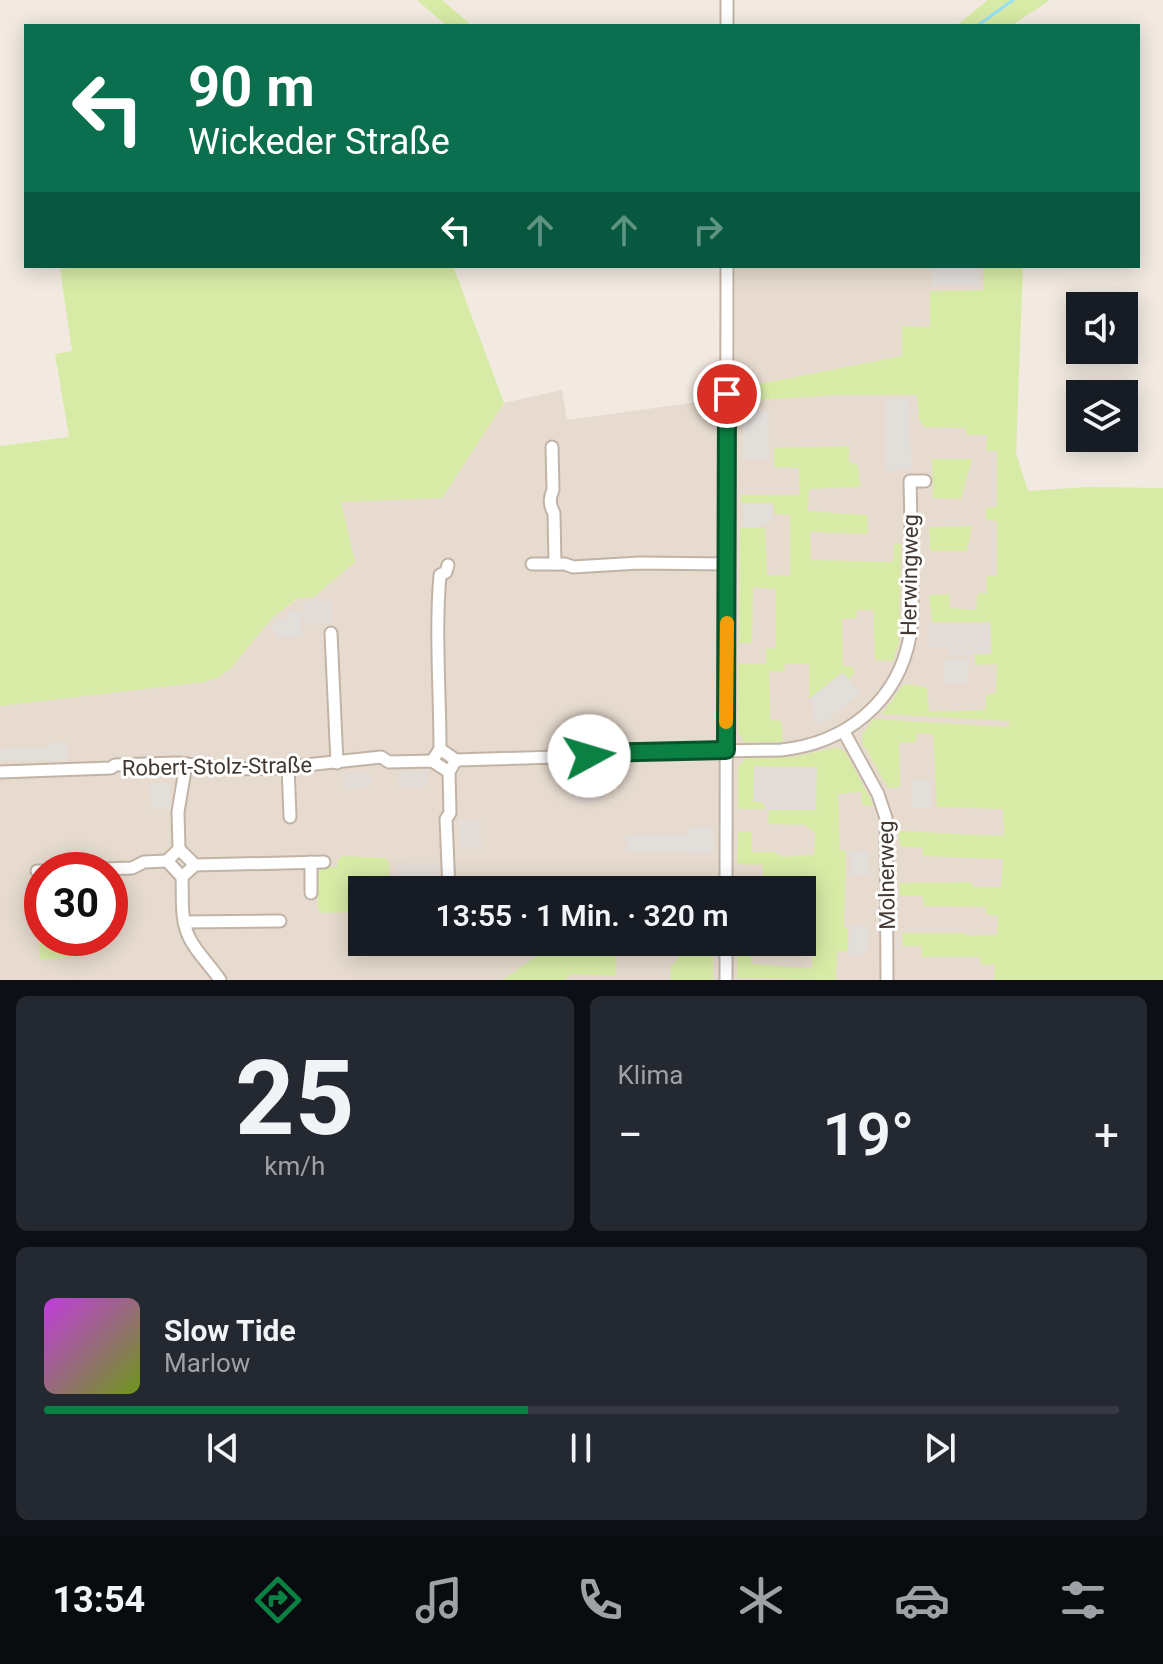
<!DOCTYPE html>
<html lang="de">
<head>
<meta charset="utf-8">
<style>
  :root { --surface:#171b24; --page:#242831; --text:#f1f3f6; --muted:#9ea1a6; --line:#363941; --accent:#0b8043 }
  body { margin:0; font-family:Roboto,sans-serif; background:var(--page); color:var(--text); height:100vh; display:flex; flex-direction:column; font-size:30px; white-space:nowrap }
  * { box-sizing:border-box; margin:0 }
  p { font-size:26px; color:var(--muted) }
  .icon { flex:none; width:44px; height:44px; fill:none; stroke:currentColor; stroke-width:2; stroke-linecap:round; stroke-linejoin:round }
  .map { position:relative; height:980px; overflow:hidden }
  .details { display:flex; flex-direction:column; gap:16px; padding:16px; background:#0d0f14; flex:1 }
  .details>* { flex:none }
  .hud { position:absolute; left:24px; top:24px; width:1116px; height:244px; border-radius:0px; box-shadow:0 4px 20px #0003; background:#0b6e4f; color:#fff; overflow:hidden }
  .controls { position:absolute; left:1066px; top:292px; display:grid; gap:16px }
  .controls a { display:grid; place-items:center; width:72px; height:72px; border-radius:0px; background:var(--surface); box-shadow:0 4px 20px #0003; font-size:40px }
  .speed { position:absolute; left:24px; top:852px; display:flex; gap:16px; font-size:40px; font-weight:700; text-align:center }
  .speed>* { display:grid; place-content:center; width:104px; height:104px; border-radius:50%; background:var(--surface); box-shadow:0 4px 20px #0003; line-height:1 }
  .speed .limit { border:12px solid #d22; background:#fff; color:#111 }
  .pin { position:absolute; display:grid; place-items:center; width:68px; height:68px; color:#fff; margin:-34px; border:4px solid #fff; border-radius:50%; box-shadow:0 2px 8px #0007 }
  .me { position:absolute; width:88px; margin:-44px; rotate:84deg; stroke-linejoin:round; filter:drop-shadow(0 0 6px #0008) }
  .turn { display:flex; align-items:center; gap:28px; height:168px; padding:0 32px; font-size:36px }
  .turn .icon { width:104px; height:104px; stroke-width:2.5 }
  .turn b { display:block; font-size:56px; line-height:68px }
  .lanes { display:flex; align-items:center; height:76px; padding:0 32px; background:#0003; justify-content:center; gap:40px; direction:ltr }
  .lanes .off { opacity:.35 }
  .big { font-size:60px; font-weight:600; line-height:1.1 }
  .details .widget { flex:1; display:flex; flex-direction:column; justify-content:center; gap:12px; min-width:0; padding:0 28px; border-radius:12px; background:var(--page) }
  .details .dial { align-items:center; gap:0 }
  .dial b { font-size:104px; line-height:1 }
  .song { display:flex; align-items:center; gap:24px }
  .cover { width:96px; height:96px; border-radius:12px; background:linear-gradient(135deg,hsl(290 70% 55%),hsl(80 70% 35%)) }
  .played { height:8px; border-radius:4px; background:linear-gradient(90deg,var(--accent) 45%,var(--line) 45%) }
  .keys { display:flex; justify-content:space-around; direction:ltr }
  .heat { display:flex; justify-content:space-between; align-items:center; font-size:44px; direction:ltr }
  .details .tiles { flex:1; display:grid; gap:16px; grid-template-columns:1fr 1fr }
  .widget:last-child { grid-column:span 2 }
  .trip { position:absolute; left:348px; top:876px; width:468px; height:80px; border-radius:0px; background:var(--surface); box-shadow:0 4px 20px #0003; font-weight:600; line-height:80px; text-align:center }
  .menu { display:flex; height:128px; justify-content:space-around; align-items:center; background:#090b0e; color:var(--muted) }
  .menu .icon { width:56px; height:56px }
  .menu .active { color:var(--accent) }
  .menu b { font-size:36px; color:var(--text) }
  .map>svg:first-child { display:block }
  .residential { fill:#e7dbcf; fill-rule:evenodd }
  .industrial { fill:#e4dcd7 }
  .green { fill:#d7eba6 }
  .parking { fill:#e2deda }
  .lines { fill:none; stroke-linecap:round; stroke-linejoin:round }
  .stream { stroke:#97dff5; stroke-width:3 }
  .street-casing { stroke:#c1b3a6; stroke-width:15 }
  .street { stroke:#fff; stroke-width:11 }
  .route-casing { stroke:#07532c; stroke-width:20 }
  .route { stroke:#0b8043; stroke-width:14 }
  .slow { stroke:#f59e0b; stroke-width:14 }
  .labels { text-anchor:middle; stroke-width:6; stroke-linejoin:round; paint-order:stroke }
  .street-label { font-size:22px; fill:#443932; stroke:#fff }
</style>
</head>
<body>
<div class="map">
<svg width="1163" height="980" viewBox="0 0 1163 980">
  <rect width="100%" height="100%" fill="#f2eae1"/>
  <path class="residential" d="M735 266H984V290L930 291V327L916 381 919 418 1017 401 1007 980H0V706L205 682 219 677 232 667 272 618 299 598 340 502 442 498 504 403 562 390 567 420 720 399 722 749 732 746ZM42 870H110V938H42ZM362 890H802V942H362Z"/>
  <g class="industrial">
    <polygon points="331,601 331,624 304,625 303,602"/>
    <polygon points="929,625 990,625 990,653 947,656 947,648 929,648"/>
    <polygon points="603,765 604,801 575,802 574,766"/>
    <polygon points="754,766 817,766 816,811 769,810 763,806 762,802 753,802"/>
    <polygon points="398,770 427,770 427,786 398,787"/>
    <polygon points="370,771 371,789 343,790 342,772"/>
    <polygon points="458,820 480,820 482,849 459,850"/>
    <polygon points="439,862 439,890 397,890 396,864"/>
  </g>
  <g class="green">
    <polygon points="417,0 442,0 469,23 465,26 447,26"/>
    <polygon points="988,0 1050,0 1011,26 956,26"/>
    <polygon points="90,266 453,266 504,403 442,498 341,502 355,562 314,597 298,598 272,618 232,667 219,677 205,682 0,706 0,446 69,437 55,354 72,351 60,269"/>
    <polygon points="984,266 1023,266 1016,453 1028,491 1087,487 1163,488 1163,980 994,980 995,965 980,964 980,957 922,957 921,946 903,946 902,933 964,933 969,936 997,935 998,916 986,914 985,907 924,906 922,896 900,896 899,883 969,882 974,887 1001,887 1003,859 923,856 922,848 900,846 898,831 1004,836 1003,809 937,807 933,734 917,733 916,742 899,743 900,787 888,788 862,742 862,735 873,719 1009,727 1009,721 882,714 903,685 911,684 927,688 929,712 985,710 986,695 996,693 997,664 975,665 975,654 992,654 990,622 932,622 929,595 949,594 950,608 976,610 978,593 987,593 986,576 997,576 997,521 986,520 986,508 997,507 997,451 986,451 987,435 967,435 965,428 924,427 919,419 917,395 836,395 741,401 739,388 902,356 902,326 930,327 930,291 984,290"/>
    <polygon points="849,446 849,462 858,465 860,487 809,489 808,511 867,515 868,534 810,532 811,560 893,562 894,544 901,544 899,643 893,661 875,660 873,610 857,610 857,618 842,619 843,666 853,667 854,674 848,679 843,673 809,699 809,664 785,664 784,672 769,671 770,720 781,721 783,742 745,742 738,733 738,664 766,664 766,649 776,648 776,589 753,587 752,643 739,643 740,528 765,528 767,575 790,576 790,515 775,514 773,503 741,503 741,495 800,495 799,468 774,467 774,448"/>
    <polygon points="932,459 972,459 961,499 933,498"/>
    <polygon points="972,526 967,551 930,551 929,527"/>
    <path d="M837 747 846 753 874 806 862 805 861 792 838 794 840 850 846 851 844 927 848 928V951L837 952 836 980 737 978V945H750L752 964C773 964 791 969 812 968L813 939 802 938V912H814V883L763 880V865L737 864 738 832H752V852H775L782 857 814 855 815 833 805 825 768 824 769 810H816L817 767 754 766 753 801 762 802 766 809H738V766L746 758 794 757Z"/>
    <polygon points="342,856 386,858 389,863 390,890 362,890 362,912 322,913 318,909 317,876 321,868 337,867 338,859"/>
    <polygon points="42,932 42,938 71,938 72,957 40,960 39,939"/>
    <polygon points="556,942 617,942 616,976 572,974 564,980 503,980"/>
    <polygon points="713,953 713,980 671,980 670,968 681,954"/>
  </g>
  <g class="parking">
    <rect x="932" y="266" width="47" height="20"/>
    <polygon points="885,398 910,398 911,470 886,471"/>
    <polygon points="751,410 769,410 769,459 743,459 743,419 751,419"/>
    <polygon points="772,504 772,523 761,523 761,527 744,527 744,505"/>
    <polygon points="288,611 301,611 302,637 279,637 271,627 281,616 288,620"/>
    <rect x="945" y="659" width="22" height="24"/>
    <polygon points="843,672 860,694 820,725 814,718 814,705 809,699"/>
    <polygon points="66,742 68,768 63,767 62,759 56,760 56,763 52,764 49,760 0,761 0,749 49,747 53,743"/>
    <polygon points="912,780 931,780 931,808 913,808"/>
    <polygon points="150,783 169,783 170,809 151,809"/>
    <polygon points="689,827 713,827 713,853 626,852 626,835 688,835"/>
    <polygon points="850,851 868,851 869,875 850,875"/>
    <polygon points="850,926 868,926 868,945 866,951 861,954 849,954"/>
  </g>
  <g class="lines">
    <polyline class="stream" points="977,26 1013,0"/>
    <defs>
      <g id="street">
        <polyline points="727,26 727,0"/>
        <path d="M552 447 553 490C549 498 549 505 554 513L555 564"/>
        <polyline points="532,564 565,564 573,567 639,563 727,564"/>
        <polyline points="331,633 337,763"/>
        <polyline points="844,732 878,794 886,818 887,980"/>
        <path d="M440 749C440 691 435 632 440 575L446 572 448 565"/>
        <path d="M432 761 440 749 456 760 589 756 595 753 781 750C846 743 898 702 910 636 913 620 912 603 912 586 911 551 911 516 910 481H925"/>
        <polyline points="288,765 290,817"/>
        <polyline points="0,772 111,768 115,765 177,763 229,769 278,768 381,757 389,762 432,761 449,772 456,760"/>
        <path d="M179 849 195 865 182 877C183 897 180 918 189 937 195 951 211 966 220 980"/>
        <polyline points="311,862 311,893"/>
        <polyline points="195,865 324,862"/>
        <polyline points="76,870 132,868 144,862 167,861"/>
        <polyline points="37,871 42,871"/>
        <polyline points="182,877 167,861 179,849 178,812 186,764"/>
        <polyline points="449,890 446,819 450,813 449,772"/>
        <polyline points="726,890 727,266"/>
        <polyline points="184,922 280,921"/>
        <polyline points="395,946 451,942"/>
        <polyline points="726,980 726,942"/>
      </g>
    </defs>
    <use href="#street" class="street-casing"/>
    <use href="#street" class="street"/>
  </g>
  <g class="lines">
    <defs>
      <polyline id="route" points="589,756 595,753 726,750 727,394"/>
    </defs>
    <use href="#route" class="route-casing"/>
    <use href="#route" class="route"/>
    <polyline class="slow" points="726,722 727,623"/>
  </g>
  <g class="labels">
    <g class="street-label">
      <text transform="translate(909 575) rotate(-89)" y="8">Herwingweg</text>
      <text transform="translate(217 766) rotate(-1)" y="8">Robert-Stolz-Straße</text>
      <text transform="translate(886 875) rotate(-91)" y="8">Molnerweg</text>
    </g>
  </g>
</svg>
<div class="controls">
<a><svg class="icon" aria-label="sound" viewBox="0 0 24 24"><path d="M4 9h4l5-4v14l-5-4H4zM17 9q2 3 0 6"/></svg></a>
<a><svg class="icon" aria-label="layers" viewBox="0 0 24 24"><path d="M12 4l9 5-9 5-9-5zM3 14l9 5 9-5"/></svg></a>
</div>
<div class="speed"><div class="limit">30</div></div>
<div class="pin" style="left:727px;top:394px;background:#d93025"><svg class="icon" aria-label="arrive" viewBox="0 0 24 24"><path d="M6 21V4h12l-3 4 3 4H6"/></svg></div>
<svg class="me" style="left:589px;top:756px" viewBox="-20 -20 40 40"><circle r="19" fill="#fff"/><path d="M0-13L10 11 0 6-10 11z" fill="#0b8043"/></svg>
<div class="trip">13:55 · 1 Min. · 320 m</div>
<div class="hud">
<div class="turn"><svg class="icon" aria-label="left" viewBox="0 0 24 24"><path d="M17 20v-9H6M10 6l-5 5 5 5"/></svg><div><b>90 m</b>Wickeder Straße</div></div>
<div class="lanes"><svg class="icon" aria-label="left" viewBox="0 0 24 24"><path d="M17 20v-9H6M10 6l-5 5 5 5"/></svg><svg class="icon off" aria-label="ahead" viewBox="0 0 24 24"><path d="M12 20V5M6 11l6-6 6 6"/></svg><svg class="icon off" aria-label="ahead" viewBox="0 0 24 24"><path d="M12 20V5M6 11l6-6 6 6"/></svg><svg class="icon off" aria-label="right" viewBox="0 0 24 24"><path d="M7 20v-9h11M14 6l5 5-5 5"/></svg></div>
</div>
</div>
<section class="details">
<div class="tiles">
<div class="widget dial"><b>25</b><p>km/h</p></div>
<div class="widget"><p>Klima</p>
<div class="heat"><a>−</a><b class="big">19°</b><a>+</a></div>
</div>
<div class="widget">
<div class="song"><i class="cover"></i><div><b>Slow Tide</b><p>Marlow</p></div></div>
<div class="played"></div>
<div class="keys"><svg class="icon" aria-label="previous" viewBox="0 0 24 24"><path d="M18 5L8 12l10 7zM5 5v14"/></svg><svg class="icon" aria-label="pause" viewBox="0 0 24 24"><path d="M8 5v14M16 5v14"/></svg><svg class="icon" aria-label="next" viewBox="0 0 24 24"><path d="M6 5l10 7-10 7zM19 5v14"/></svg></div>
</div>
</div>
</section>
<nav class="menu">
<b>13:54</b>
<svg class="icon active" aria-label="directions" viewBox="0 0 24 24"><path d="M12 3l9 9-9 9-9-9zM9 14v-3h6M13 9l2 2-2 2"/></svg>
<svg class="icon" aria-label="music" viewBox="0 0 24 24"><path d="M9 18V5l10-2v13"/><circle cx="6" cy="18" r="3"/><circle cx="16" cy="16" r="3"/></svg>
<svg class="icon" aria-label="phone" viewBox="0 0 24 24"><path d="M5 4h4l2 5-3 2q2 4 5 5l2-3 5 2v4C11 20 4 13 5 4z"/></svg>
<svg class="icon" aria-label="climate" viewBox="0 0 24 24"><path d="M12 3v18M4 7l16 10M4 17L20 7"/></svg>
<svg class="icon" aria-label="car" viewBox="0 0 24 24"><path d="M5 17H2v-5l4-1 3-4h7l3 4 3 1v5h-3M9 17h6M6 11h13"/><circle cx="7" cy="17" r="2"/><circle cx="17" cy="17" r="2"/></svg>
<svg class="icon" aria-label="filters" viewBox="0 0 24 24"><path d="M4 7h16M4 17h16"/><circle cx="9" cy="7" r="2"/><circle cx="15" cy="17" r="2"/></svg>
</nav>
</body>
</html>
